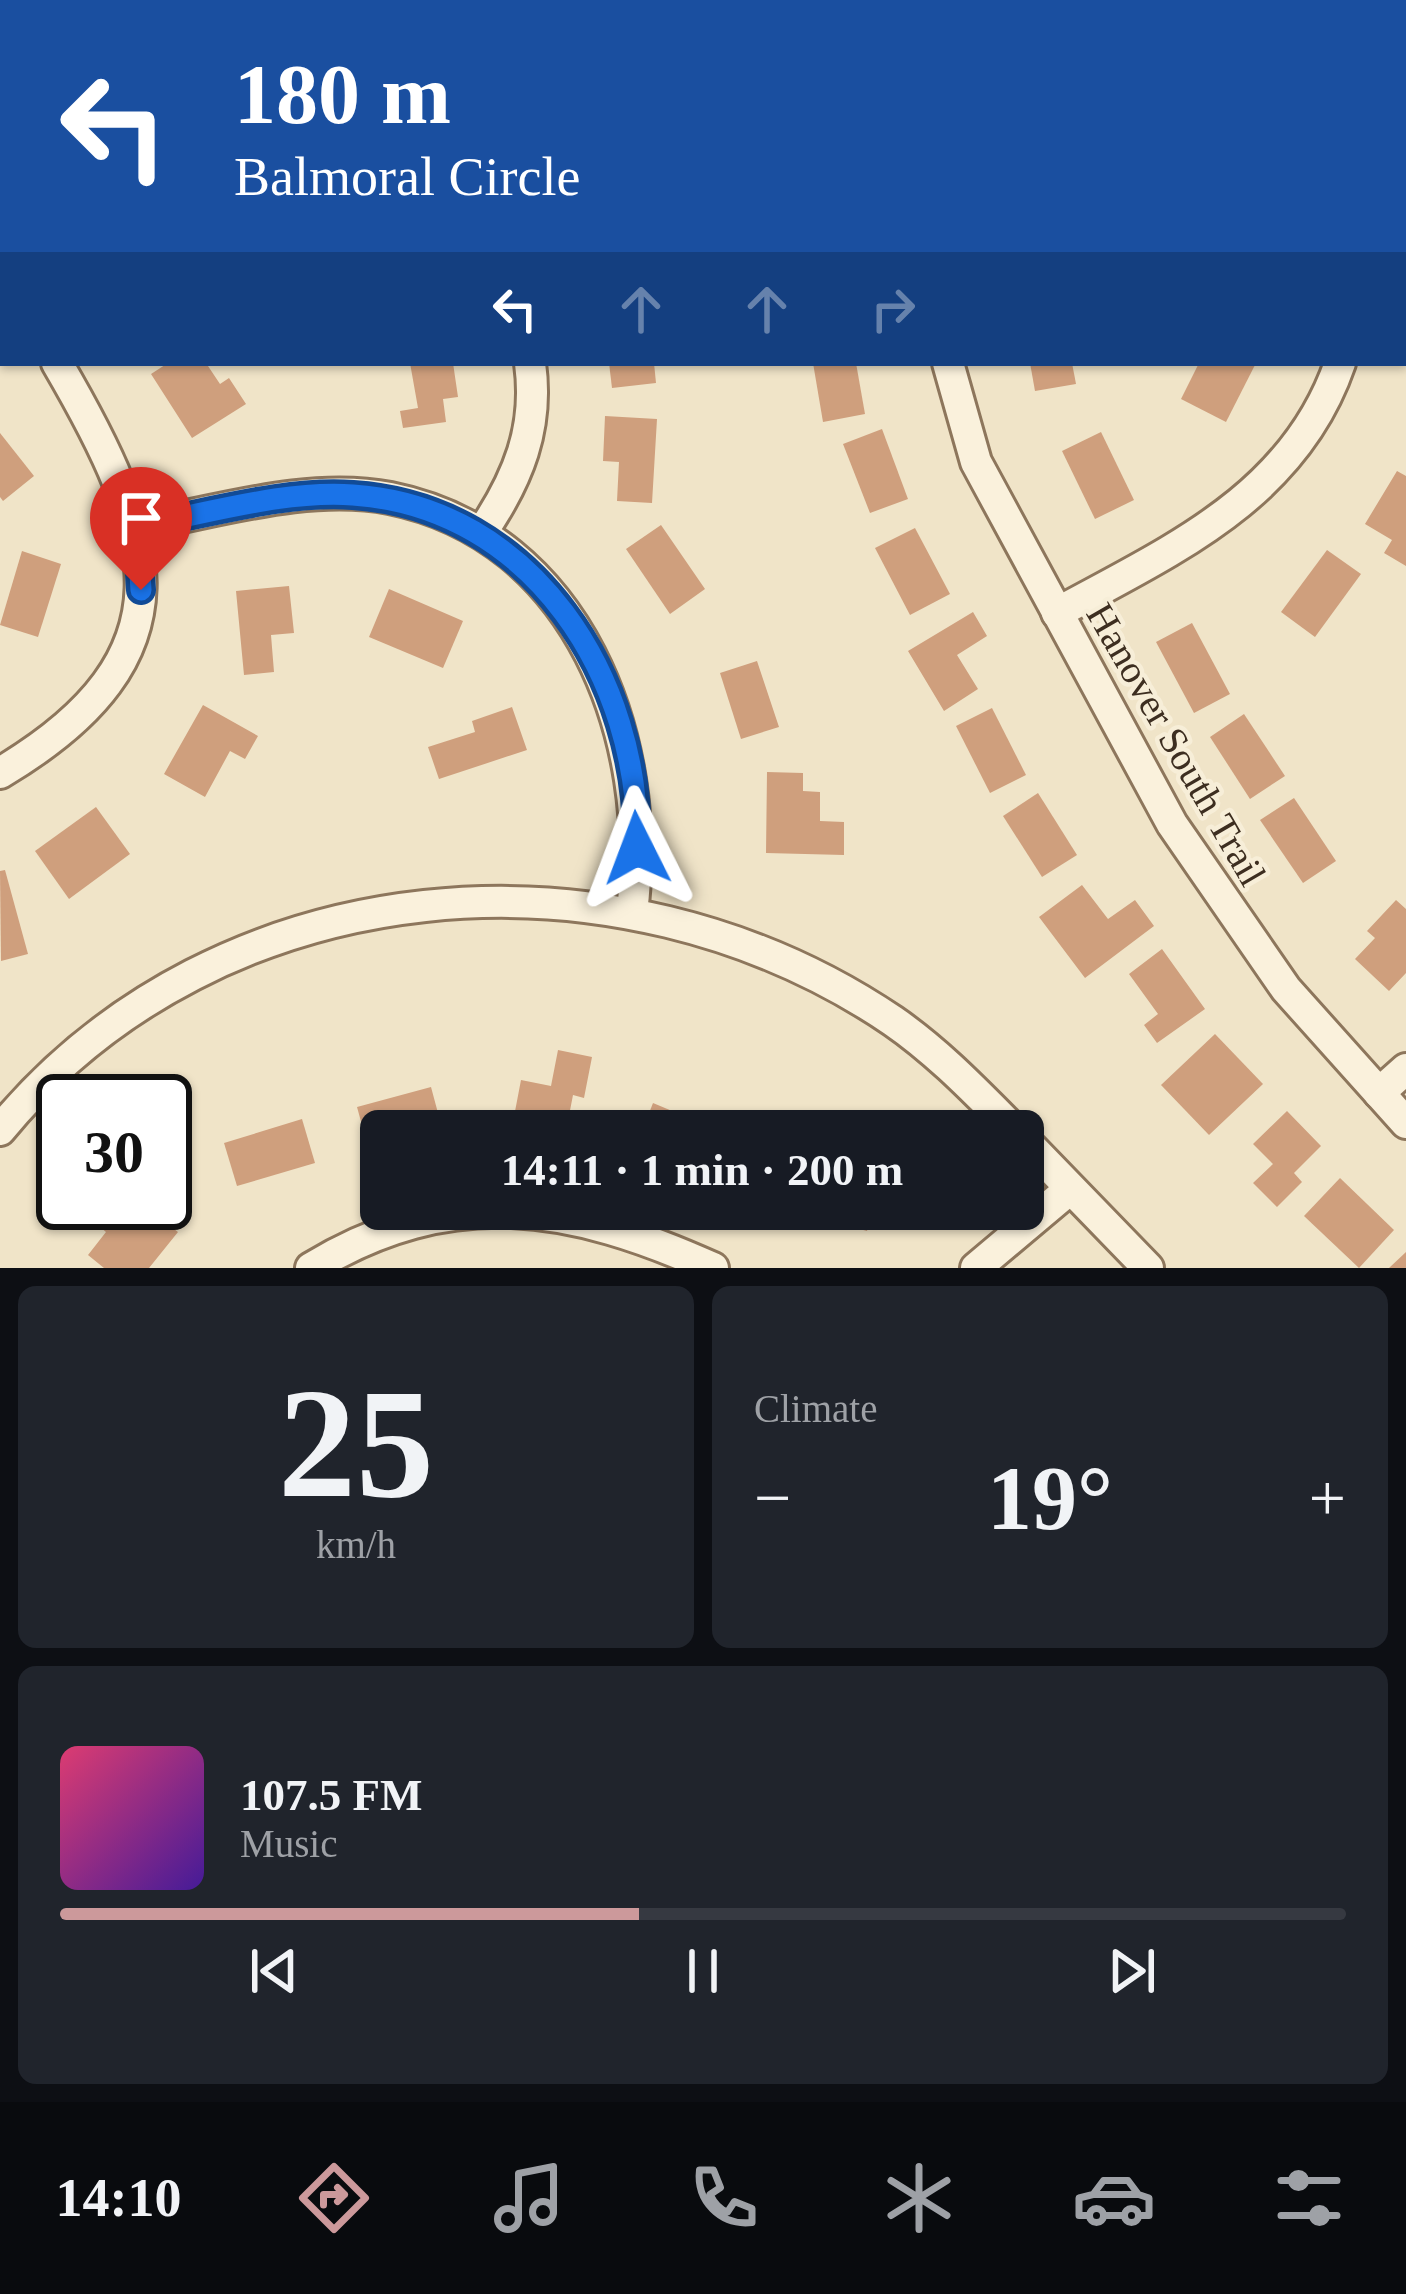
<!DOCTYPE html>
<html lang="en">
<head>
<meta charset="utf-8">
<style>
  :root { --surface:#171b24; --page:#20242c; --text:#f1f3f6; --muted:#9ea1a6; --line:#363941; --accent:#cc999b }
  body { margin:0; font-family:Georgia,serif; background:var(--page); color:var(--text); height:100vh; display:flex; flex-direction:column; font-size:45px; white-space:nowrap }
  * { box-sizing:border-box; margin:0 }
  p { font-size:39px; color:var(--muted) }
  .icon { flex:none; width:66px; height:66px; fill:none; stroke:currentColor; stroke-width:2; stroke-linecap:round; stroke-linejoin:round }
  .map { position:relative; height:1268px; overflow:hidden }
  .panel { display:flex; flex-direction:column; gap:18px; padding:18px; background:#0d0f14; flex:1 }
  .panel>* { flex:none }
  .hud { position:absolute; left:0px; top:0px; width:1407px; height:366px; box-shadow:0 3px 9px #0004; background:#1a4fa0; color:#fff; overflow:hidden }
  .speed { position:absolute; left:36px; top:1074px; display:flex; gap:24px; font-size:60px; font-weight:700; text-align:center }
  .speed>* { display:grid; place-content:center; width:156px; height:156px; border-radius:50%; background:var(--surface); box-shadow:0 3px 9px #0004; line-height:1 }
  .speed .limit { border:6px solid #111; border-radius:18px; background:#fff; color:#111 }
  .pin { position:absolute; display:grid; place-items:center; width:102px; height:102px; color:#fff; margin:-123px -51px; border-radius:50% 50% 50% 0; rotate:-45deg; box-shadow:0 0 12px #0007 }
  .pin .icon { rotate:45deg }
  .me { position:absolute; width:132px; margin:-66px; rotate:357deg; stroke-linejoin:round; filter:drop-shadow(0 0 9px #0008) }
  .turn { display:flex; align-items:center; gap:42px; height:252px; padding:0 36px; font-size:54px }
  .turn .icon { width:156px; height:156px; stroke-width:2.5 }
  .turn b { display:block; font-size:84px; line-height:102px }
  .lanes { display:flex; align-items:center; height:114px; padding:0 36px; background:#0003; justify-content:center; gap:60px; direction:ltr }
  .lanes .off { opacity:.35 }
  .big { font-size:90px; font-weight:700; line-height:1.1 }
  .panel .widget { flex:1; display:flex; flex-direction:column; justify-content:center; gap:18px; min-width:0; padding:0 42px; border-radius:18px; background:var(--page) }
  .panel .dial { align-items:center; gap:0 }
  .dial b { font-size:156px; line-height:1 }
  .song { display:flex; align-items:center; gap:36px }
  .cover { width:144px; height:144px; border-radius:18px; background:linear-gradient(135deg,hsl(340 70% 55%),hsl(260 70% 35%)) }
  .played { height:12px; border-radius:6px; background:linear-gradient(90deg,var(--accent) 45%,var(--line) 45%) }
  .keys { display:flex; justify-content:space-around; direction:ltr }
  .heat { display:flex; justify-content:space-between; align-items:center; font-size:66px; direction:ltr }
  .panel .tiles { flex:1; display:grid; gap:18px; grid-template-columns:1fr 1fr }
  .widget:last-child { grid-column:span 2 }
  .trip { position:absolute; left:360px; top:1110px; width:684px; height:120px; border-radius:18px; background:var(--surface); box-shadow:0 3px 9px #0004; font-weight:700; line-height:120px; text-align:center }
  .menu { display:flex; height:192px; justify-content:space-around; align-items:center; background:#090b0e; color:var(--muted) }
  .menu .icon { width:84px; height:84px }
  .menu .current { color:var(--accent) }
  .menu b { font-size:54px; color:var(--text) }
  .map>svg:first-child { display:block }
  .building { fill:#cf9f7d }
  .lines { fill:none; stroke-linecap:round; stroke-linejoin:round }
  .minor-casing { stroke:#8d765c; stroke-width:36 }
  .minor { stroke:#faf1dc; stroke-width:30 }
  .route-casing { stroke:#114b97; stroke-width:30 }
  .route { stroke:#1a73e8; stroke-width:21 }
  .labels { text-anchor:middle; stroke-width:9; stroke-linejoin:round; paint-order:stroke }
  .street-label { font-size:39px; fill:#3d2e20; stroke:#f7eed8 }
</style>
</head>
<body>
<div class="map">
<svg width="1406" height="1268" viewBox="0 0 1406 1268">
  <rect width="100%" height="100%" fill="#f0e4c8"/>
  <g class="building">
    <polygon points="168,363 206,363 220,384 229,378 246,404 192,438 151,374"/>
    <polygon points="410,363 453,363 458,397 443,399 446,422 403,428 400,411 418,408"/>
    <polygon points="609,363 654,363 656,383 612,388"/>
    <polygon points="813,363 856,363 865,414 823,422"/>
    <polygon points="1030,363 1072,363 1076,384 1035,391"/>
    <polygon points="1199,363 1256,363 1226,422 1181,399"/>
    <polygon points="605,416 657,419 652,503 617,501 619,462 603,461"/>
    <polygon points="882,429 908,499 870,513 843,444"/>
    <polygon points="1101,432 1134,500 1095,519 1062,451"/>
    <polygon points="0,433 34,476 3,501 0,497"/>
    <polygon points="1397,471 1406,476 1406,566 1384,553 1392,540 1365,524"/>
    <polygon points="661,525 705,589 670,614 626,549"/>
    <polygon points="915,528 950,594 910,615 875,548"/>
    <polygon points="1327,550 1361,574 1315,637 1281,612"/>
    <polygon points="22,551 61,564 38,637 0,625"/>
    <polygon points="289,586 294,633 271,635 274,672 244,675 236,591"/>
    <polygon points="389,589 463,621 443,668 369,637"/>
    <polygon points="973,612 987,636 957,655 978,689 944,711 908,651"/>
    <polygon points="1192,623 1230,694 1194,713 1156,642"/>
    <polygon points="757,661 779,727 741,739 720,673"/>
    <polygon points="203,705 258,736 245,759 230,751 205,797 164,774"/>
    <polygon points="512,707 527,750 439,779 428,747 475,732 472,721"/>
    <polygon points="992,708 1026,775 990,793 956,726"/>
    <polygon points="1244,714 1285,776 1250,799 1210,737"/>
    <polygon points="767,772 803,773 803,791 820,792 820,821 844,822 844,855 766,853"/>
    <polygon points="1038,793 1077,855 1042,877 1003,816"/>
    <polygon points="1294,798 1336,861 1303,883 1260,820"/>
    <polygon points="96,807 130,854 69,899 35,851"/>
    <polygon points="5,870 28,954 1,961 0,871"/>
    <polygon points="1082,885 1108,919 1135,900 1154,926 1085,978 1039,917"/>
    <polygon points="1396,900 1406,909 1406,973 1389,991 1355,959 1375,938 1367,931"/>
    <polygon points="1162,949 1205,1009 1157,1043 1144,1025 1158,1014 1129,974"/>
    <polygon points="1215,1034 1263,1084 1209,1135 1161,1085"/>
    <polygon points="558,1050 592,1057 584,1098 573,1095 566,1131 512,1127 521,1080 551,1086"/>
    <polygon points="431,1087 442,1128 381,1131 381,1144 368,1147 357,1107"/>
    <polygon points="653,1103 720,1131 642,1131"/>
    <polygon points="1287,1111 1321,1146 1294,1173 1302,1182 1277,1207 1253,1183 1273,1164 1253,1144"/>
    <polygon points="302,1119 315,1163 237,1186 224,1143"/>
    <polygon points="1340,1178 1394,1230 1359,1268 1304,1216"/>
    <polygon points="139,1203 178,1232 149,1268 104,1268 88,1255 106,1232 94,1222 103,1212 120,1226"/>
    <polygon points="785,1209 872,1209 867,1231"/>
    <polygon points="1406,1252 1406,1268 1389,1268"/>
  </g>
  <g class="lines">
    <defs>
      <g id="minor">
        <polyline points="359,0 360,3"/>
        <polyline points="1008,3 1009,0"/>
        <polyline points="1404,178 1406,172"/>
        <polyline points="0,259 3,266"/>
        <polyline points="948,363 976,462 1172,824 1286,989 1406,1123"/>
        <path d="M137 526C217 512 308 482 390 498 579 536 654 739 632 912"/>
        <path d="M482 532C518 479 539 428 530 363"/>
        <path d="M1057 613C1172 550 1294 497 1340 363"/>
        <path d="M0 773C199 655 157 534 57 363"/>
        <polyline points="1379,1093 1406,1069"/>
        <path d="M0 1130C218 865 617 834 893 1021 938 1052 976 1092 1015 1131"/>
        <polyline points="1023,1139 1148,1268"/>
        <path d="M311 1268C452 1183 571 1204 713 1268"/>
        <polyline points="976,1268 1070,1189"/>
      </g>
    </defs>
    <use href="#minor" class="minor-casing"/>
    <use href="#minor" class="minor"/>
  </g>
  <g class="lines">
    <defs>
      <path id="route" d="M141 590 137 526C207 514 283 490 353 495 533 507 641 679 637 848"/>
    </defs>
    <use href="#route" class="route-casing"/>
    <use href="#route" class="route"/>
  </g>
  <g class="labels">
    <g class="street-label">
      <text transform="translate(1177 744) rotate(60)" y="14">Hanover South Trail</text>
    </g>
  </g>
</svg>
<div class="speed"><div class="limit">30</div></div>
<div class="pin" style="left:141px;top:590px;background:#d93025"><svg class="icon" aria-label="arrive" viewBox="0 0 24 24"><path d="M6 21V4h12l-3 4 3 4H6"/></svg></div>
<svg class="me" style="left:637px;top:848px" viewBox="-20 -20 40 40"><path d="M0-17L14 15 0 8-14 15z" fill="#1a73e8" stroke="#fff" stroke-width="4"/></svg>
<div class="trip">14:11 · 1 min · 200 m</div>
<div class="hud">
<div class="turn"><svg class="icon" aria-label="left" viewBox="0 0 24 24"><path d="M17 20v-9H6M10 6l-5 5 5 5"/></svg><div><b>180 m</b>Balmoral Circle</div></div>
<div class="lanes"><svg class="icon" aria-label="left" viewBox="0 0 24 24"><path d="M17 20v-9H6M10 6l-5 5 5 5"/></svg><svg class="icon off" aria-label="ahead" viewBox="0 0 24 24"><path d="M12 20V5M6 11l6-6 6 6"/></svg><svg class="icon off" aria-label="ahead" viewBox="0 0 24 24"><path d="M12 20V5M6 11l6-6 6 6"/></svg><svg class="icon off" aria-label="right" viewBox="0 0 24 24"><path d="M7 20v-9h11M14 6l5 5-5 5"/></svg></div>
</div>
</div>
<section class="panel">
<div class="tiles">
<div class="widget dial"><b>25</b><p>km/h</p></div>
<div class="widget"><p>Climate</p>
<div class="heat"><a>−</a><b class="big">19°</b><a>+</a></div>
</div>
<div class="widget">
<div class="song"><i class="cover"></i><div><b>107.5 FM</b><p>Music</p></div></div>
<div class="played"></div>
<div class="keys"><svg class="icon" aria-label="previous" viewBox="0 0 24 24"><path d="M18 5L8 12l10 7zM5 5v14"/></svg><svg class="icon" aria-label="pause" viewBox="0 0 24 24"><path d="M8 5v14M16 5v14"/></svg><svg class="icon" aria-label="next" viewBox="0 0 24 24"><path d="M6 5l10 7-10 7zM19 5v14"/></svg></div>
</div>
</div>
</section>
<nav class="menu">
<b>14:10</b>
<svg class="icon current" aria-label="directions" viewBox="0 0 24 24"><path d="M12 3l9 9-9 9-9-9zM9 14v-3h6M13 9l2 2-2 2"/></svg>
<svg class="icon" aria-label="music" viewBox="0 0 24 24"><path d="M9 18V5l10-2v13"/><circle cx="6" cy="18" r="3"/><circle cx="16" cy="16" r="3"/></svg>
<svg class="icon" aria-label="phone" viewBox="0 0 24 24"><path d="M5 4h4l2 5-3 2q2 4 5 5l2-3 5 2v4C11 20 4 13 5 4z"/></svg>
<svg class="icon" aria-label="climate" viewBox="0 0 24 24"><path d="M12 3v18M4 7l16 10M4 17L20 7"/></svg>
<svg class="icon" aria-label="car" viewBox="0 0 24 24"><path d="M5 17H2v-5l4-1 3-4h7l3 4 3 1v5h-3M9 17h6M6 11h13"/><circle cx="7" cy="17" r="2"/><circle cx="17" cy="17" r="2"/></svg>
<svg class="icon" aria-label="filters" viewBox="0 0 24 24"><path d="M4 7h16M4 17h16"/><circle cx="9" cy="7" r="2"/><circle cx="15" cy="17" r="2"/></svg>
</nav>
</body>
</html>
